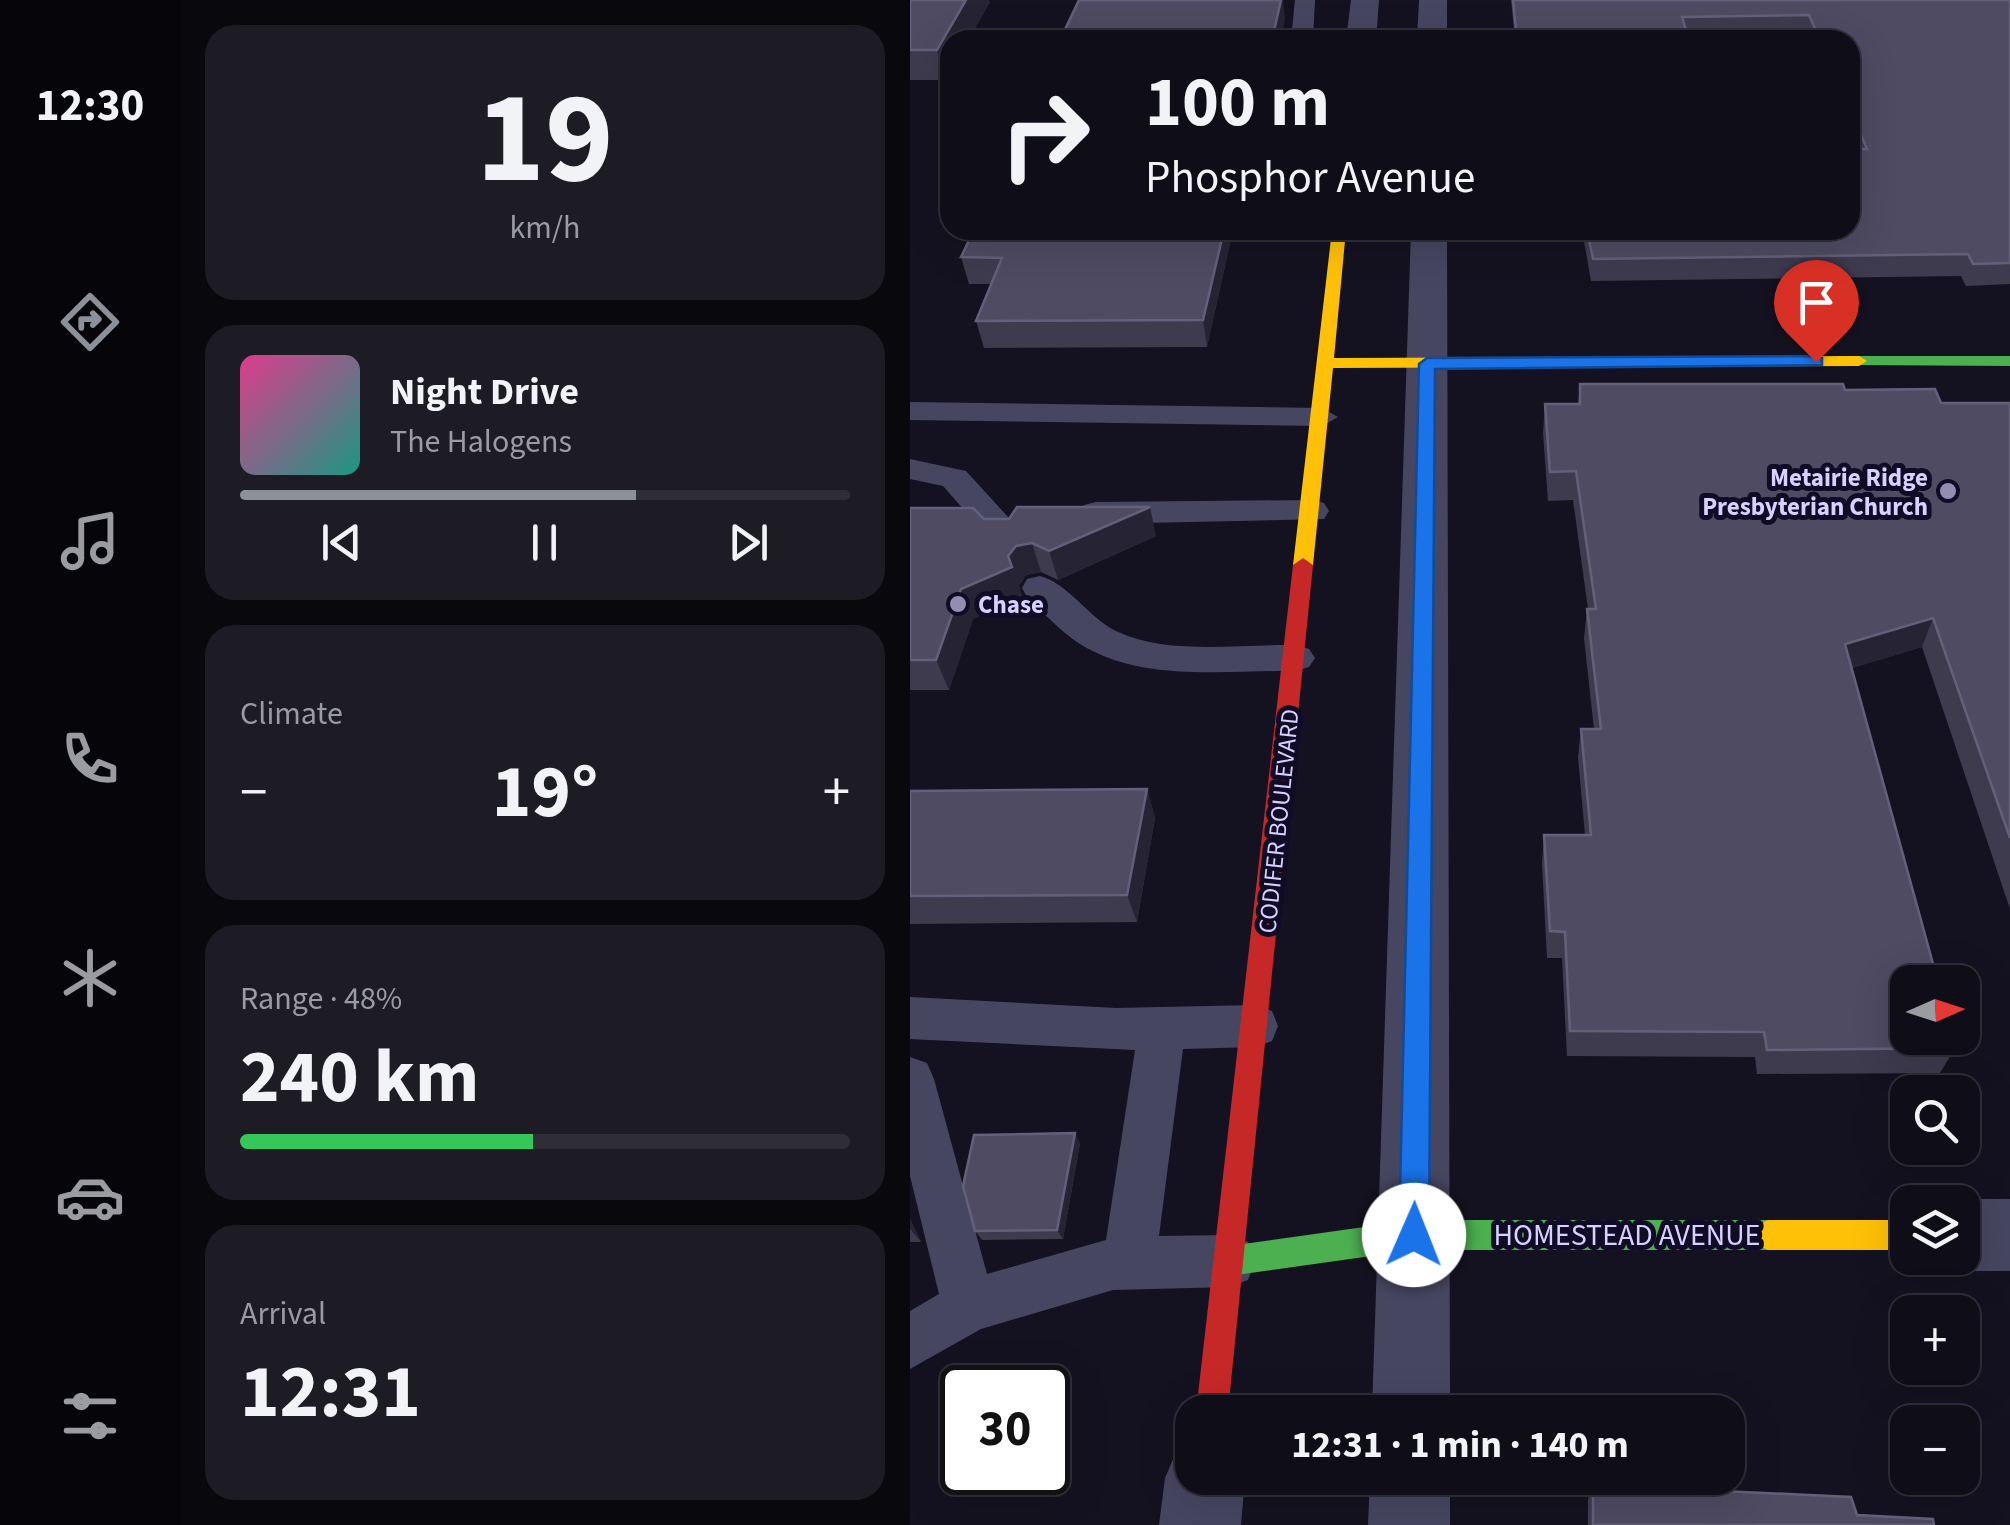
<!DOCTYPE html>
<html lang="en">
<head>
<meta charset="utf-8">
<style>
  :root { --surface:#0f0e18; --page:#1d1c25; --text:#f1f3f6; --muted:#9b9ca2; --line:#2f2e37; --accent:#8c9099 }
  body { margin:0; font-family:"Source Sans 3",sans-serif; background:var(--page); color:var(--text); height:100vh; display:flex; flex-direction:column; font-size:38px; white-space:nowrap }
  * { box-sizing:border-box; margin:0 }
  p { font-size:32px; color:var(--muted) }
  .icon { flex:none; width:55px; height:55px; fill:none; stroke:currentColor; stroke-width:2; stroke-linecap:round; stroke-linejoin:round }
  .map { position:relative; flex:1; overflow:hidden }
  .panel { display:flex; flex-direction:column; gap:25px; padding:25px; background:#08080d; width:730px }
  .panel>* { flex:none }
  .hud { position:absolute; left:30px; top:30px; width:920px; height:210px; border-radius:30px; box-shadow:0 10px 40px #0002,0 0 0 2px var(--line); background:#0f0e18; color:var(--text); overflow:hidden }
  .needle { width:65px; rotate:87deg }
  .controls { position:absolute; left:980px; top:965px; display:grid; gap:20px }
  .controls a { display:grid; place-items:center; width:90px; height:90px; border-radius:20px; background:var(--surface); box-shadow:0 10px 40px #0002,0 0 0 2px var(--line); font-size:50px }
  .speed { position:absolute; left:30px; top:1365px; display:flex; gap:20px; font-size:50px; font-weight:700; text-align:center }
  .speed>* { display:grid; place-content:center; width:130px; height:130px; border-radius:50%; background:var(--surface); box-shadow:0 10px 40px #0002,0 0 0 2px var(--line); line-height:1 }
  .speed .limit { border:5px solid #111; border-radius:15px; background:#fff; color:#111 }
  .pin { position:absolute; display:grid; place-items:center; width:85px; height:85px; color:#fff; margin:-102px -42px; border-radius:50% 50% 50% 0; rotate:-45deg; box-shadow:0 0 10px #0007 }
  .pin .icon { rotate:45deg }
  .me { position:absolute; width:110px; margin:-55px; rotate:1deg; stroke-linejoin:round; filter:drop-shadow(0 0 8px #0008) }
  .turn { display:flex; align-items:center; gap:35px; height:210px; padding:0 40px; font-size:45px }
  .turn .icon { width:130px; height:130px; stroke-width:2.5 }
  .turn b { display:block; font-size:70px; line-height:85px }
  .big { font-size:75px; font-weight:700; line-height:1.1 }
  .panel .widget { flex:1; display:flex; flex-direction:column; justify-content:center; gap:15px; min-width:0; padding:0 35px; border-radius:30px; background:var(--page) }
  .panel .dial { align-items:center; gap:0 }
  .dial b { font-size:130px; line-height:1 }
  .song { display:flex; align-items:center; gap:30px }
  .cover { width:120px; height:120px; border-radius:15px; background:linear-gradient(135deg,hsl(330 70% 55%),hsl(170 70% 35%)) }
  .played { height:10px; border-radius:5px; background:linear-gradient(90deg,var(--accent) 65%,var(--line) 65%) }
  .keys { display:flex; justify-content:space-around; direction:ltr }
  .heat { display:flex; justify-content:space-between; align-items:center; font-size:55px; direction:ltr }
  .charge { height:15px; border-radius:8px; background:linear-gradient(90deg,#34c759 48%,var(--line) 0) }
  .trip { position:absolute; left:265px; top:1395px; width:570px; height:100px; border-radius:30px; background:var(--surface); box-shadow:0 10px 40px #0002,0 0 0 2px var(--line); font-weight:700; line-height:100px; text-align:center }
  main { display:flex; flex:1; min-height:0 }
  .tabs { display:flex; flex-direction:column; width:180px; justify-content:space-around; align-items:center; background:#06060a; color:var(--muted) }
  .tabs .icon { width:70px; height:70px }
  .tabs .active { color:var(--accent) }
  .tabs b { font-size:45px; color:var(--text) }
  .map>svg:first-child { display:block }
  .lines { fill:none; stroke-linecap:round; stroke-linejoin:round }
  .lane { fill:#474661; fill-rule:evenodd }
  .street { fill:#474661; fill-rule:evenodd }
  .fast { fill:#4caf50; fill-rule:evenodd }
  .slow { fill:#ffc107; fill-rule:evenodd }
  .jam { fill:#c62828; fill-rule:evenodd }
  .wall { fill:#3e3b4f }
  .shaded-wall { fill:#262434 }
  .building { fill:#4e4b62; stroke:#64607b; stroke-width:2.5 }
  .route { fill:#1a73e8; stroke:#114b97; stroke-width:2.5 }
  .poi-dot { fill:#938eb1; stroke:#110c26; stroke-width:4 }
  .labels { text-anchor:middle; stroke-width:10; stroke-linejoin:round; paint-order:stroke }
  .poi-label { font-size:25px; font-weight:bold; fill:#d7d1ff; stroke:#110c26; text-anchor:end }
  .street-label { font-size:25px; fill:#d7d1ff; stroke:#110c26 }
  .near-street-label { font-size:30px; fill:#d7d1ff; stroke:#110c26 }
</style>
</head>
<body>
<main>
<nav class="tabs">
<b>12:30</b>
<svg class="icon active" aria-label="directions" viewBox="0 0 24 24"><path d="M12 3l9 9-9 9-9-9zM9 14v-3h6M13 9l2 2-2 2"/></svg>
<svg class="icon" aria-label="music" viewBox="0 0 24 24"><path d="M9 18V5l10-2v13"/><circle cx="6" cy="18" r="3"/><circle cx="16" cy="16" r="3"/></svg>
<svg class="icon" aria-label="phone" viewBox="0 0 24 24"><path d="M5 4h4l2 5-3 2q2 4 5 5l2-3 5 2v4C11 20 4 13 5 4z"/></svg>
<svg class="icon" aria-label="climate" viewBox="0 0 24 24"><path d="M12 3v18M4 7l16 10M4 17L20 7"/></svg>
<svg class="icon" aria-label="car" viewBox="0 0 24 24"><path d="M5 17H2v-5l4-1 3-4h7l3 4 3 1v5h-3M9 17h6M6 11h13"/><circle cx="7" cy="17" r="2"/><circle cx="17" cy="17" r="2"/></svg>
<svg class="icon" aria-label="filters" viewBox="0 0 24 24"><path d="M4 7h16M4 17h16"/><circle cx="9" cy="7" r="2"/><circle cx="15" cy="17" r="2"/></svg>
</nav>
<section class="panel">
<div class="widget dial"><b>19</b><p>km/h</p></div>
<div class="widget">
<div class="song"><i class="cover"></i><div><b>Night Drive</b><p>The Halogens</p></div></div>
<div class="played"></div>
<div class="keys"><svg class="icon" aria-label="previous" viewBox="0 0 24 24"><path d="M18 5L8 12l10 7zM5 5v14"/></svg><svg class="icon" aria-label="pause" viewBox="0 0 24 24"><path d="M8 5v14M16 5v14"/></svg><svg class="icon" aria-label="next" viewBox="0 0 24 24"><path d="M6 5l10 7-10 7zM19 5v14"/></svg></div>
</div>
<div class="widget"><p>Climate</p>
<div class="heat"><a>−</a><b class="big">19°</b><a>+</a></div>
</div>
<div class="widget"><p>Range · 48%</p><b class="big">240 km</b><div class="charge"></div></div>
<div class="widget"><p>Arrival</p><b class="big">12:31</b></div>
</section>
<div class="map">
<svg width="1100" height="1525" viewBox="0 0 1100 1525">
  <rect width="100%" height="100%" fill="#141220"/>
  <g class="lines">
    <g class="lane">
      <polygon points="385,0 405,0 403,40 381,40"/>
      <polygon points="0,402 412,408 428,417 412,426 0,420"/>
      <polygon points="0,459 56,471 109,529 114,537 109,545 85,545 33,486 0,479"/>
      <polygon points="402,500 414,503 419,511 414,519 186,524 174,521 169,513 174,505 186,502"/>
      <path d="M130 576C159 584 178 617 206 631 258 656 330 644 386 645L399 649 405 658 399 667 386 671C317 670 232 683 170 644 150 631 134 613 117 597L112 588 117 579Z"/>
      <polygon points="0,997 206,1008 345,1005 362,1011 368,1026 362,1041 345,1047 273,1049 249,1236 319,1235 338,1242 345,1261 338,1280 319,1287 203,1290 71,1329 0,1369 0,1311 29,1294 0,1176 0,1057 17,1063 24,1079 77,1274 196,1240 225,1050 0,1039"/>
    </g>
    <g class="street">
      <polygon points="441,0 469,0 466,40 436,40"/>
      <polygon points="509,0 537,0 537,40 507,40"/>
      <polygon points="501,230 537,230 540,1412 462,1412"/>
      <polygon points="1052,1199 1100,1199 1100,1271 1052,1271 1027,1260 1052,1258 1052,1202 1044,1202"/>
      <polygon points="282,1443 282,1478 335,1478 331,1525 249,1525 255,1478 267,1450"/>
      <polygon points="460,1478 540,1478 540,1525 458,1525"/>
    </g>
    <g class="fast">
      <polygon points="949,356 1100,356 1100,366 943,365 941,361"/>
      <polygon points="504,1220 858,1220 868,1225 873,1235 868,1245 858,1250 504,1250 319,1276 309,1271 304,1261 309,1251 319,1246"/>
    </g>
    <g class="slow">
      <polygon points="422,230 436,230 424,358 949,356 957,361 949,366 423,368 403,565 393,572 383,565"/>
      <polygon points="858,1220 998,1220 998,1250 858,1250 848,1245 843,1235 848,1225"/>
    </g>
    <polygon class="jam" points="393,558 403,565 318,1412 286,1412 383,565"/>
  </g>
  <g class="wall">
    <polygon points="0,0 80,2 35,80 0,80"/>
    <polygon points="601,0 1100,0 1100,284 1056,286 1051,276 681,281 672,230 940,230 944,149 940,140 940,40 898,40 896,35 777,36 779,40 605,40"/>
    <polygon points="323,230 297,347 74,348 66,321 81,284 59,284 51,257"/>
    <polygon points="670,384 935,390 1031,403 1100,403 1100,909 1012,647 942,668 1045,1048 1030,1073 847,1074 845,1057 657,1056 652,958 637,958 632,863 634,835 675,835 668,757 671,729 684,729 674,638 677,609 678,609 663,500 638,501 633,433 635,404 668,404"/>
    <polygon points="0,508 74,519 246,536 148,580 131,572 116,575 109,586 112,596 63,619 39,690 0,690"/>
    <polygon points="237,789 245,818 227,922 0,924 0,791"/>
    <polygon points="170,1143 153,1239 72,1240 65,1231"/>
    <polygon points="0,1219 11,1242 0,1242"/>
    <polygon points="683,1485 947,1515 1024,1525 678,1525 678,1499"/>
  </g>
  <g class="shaded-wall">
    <polygon points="56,0 79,0 80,2 58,40 40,40 40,71 35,80 27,50"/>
    <polygon points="371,0 373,0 375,19 371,40 362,40"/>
    <polygon points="314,230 323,230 297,347 293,320"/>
    <polygon points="240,507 246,536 148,580 139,551"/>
    <polygon points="122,543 131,572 116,575 109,586 112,596 63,619 39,690 26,660 51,589 98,556 106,546"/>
    <polygon points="1023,618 1012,647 926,673 935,644"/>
    <polygon points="237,789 245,818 227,922 217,895"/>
    <polygon points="165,1133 170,1143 153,1239 147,1230"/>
    <polygon points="0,1219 11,1242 0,1229"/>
  </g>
  <g class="building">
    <polygon points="0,0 56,0 27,50 0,50"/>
    <polygon points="169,0 371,0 362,40 150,40"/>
    <polygon points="603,0 1100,0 1100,263 1063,264 1058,254 683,259 677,230 940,230 940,149 957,149 940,109 940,40 910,40 899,15 772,17 779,40 607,40"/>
    <polygon points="64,230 314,230 293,320 66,321 92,258 51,257"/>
    <polygon points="670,384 933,384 935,390 1025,389 1031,403 1100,403 1100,838 1023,618 935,644 1028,982 998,982 998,1038 1042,1038 1045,1048 857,1050 854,1032 660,1031 655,932 640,931 634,835 681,835 671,729 691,729 677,609 686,609 666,471 640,472 635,404 670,404"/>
    <polygon points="107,507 240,507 139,551 122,543 106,546 98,556 102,567 51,589 26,660 0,660 0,508 63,508 74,519 99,519"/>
    <polygon points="237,789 217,895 0,896 0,791"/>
    <polygon points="165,1133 147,1230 65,1231 53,1186 64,1135"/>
    <polygon points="683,1485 941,1497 947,1515 1023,1519 1024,1525 683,1525"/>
  </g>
  <polygon class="route" points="906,356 912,358 912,365 525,369 519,1235 515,1245 504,1250 494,1245 489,1235 509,364 517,358"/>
  <g class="poi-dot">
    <circle cx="1038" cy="491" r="10"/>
    <circle cx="48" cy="604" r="10"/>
  </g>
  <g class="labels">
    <g class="poi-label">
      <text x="1018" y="486">Metairie Ridge<tspan x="1018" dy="29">Presbyterian Church</tspan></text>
      <text x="68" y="613" text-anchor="start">Chase</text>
    </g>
    <g class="street-label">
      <text transform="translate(368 821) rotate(-84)" y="9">CODIFER BOULEVARD</text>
    </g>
    <g class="near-street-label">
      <text x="717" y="1245">HOMESTEAD AVENUE</text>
    </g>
  </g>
</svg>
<div class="controls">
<a><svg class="needle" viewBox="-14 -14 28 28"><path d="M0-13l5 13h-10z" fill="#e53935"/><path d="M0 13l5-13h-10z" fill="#9b9ca2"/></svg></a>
<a><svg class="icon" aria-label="search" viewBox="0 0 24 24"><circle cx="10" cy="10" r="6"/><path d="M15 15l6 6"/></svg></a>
<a><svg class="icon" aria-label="layers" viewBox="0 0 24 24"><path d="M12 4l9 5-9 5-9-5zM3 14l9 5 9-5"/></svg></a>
<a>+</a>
<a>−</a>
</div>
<div class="speed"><div class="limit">30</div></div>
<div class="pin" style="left:906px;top:362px;background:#d93025"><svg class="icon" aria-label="arrive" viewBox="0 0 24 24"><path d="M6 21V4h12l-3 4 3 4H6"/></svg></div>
<svg class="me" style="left:504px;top:1235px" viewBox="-20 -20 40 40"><circle r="19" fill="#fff"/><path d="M0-13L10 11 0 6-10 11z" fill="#1a73e8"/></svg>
<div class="trip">12:31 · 1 min · 140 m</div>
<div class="hud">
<div class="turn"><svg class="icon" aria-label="right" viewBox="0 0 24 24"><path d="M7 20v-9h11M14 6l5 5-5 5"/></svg><div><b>100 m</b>Phosphor Avenue</div></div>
</div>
</div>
</main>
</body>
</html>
